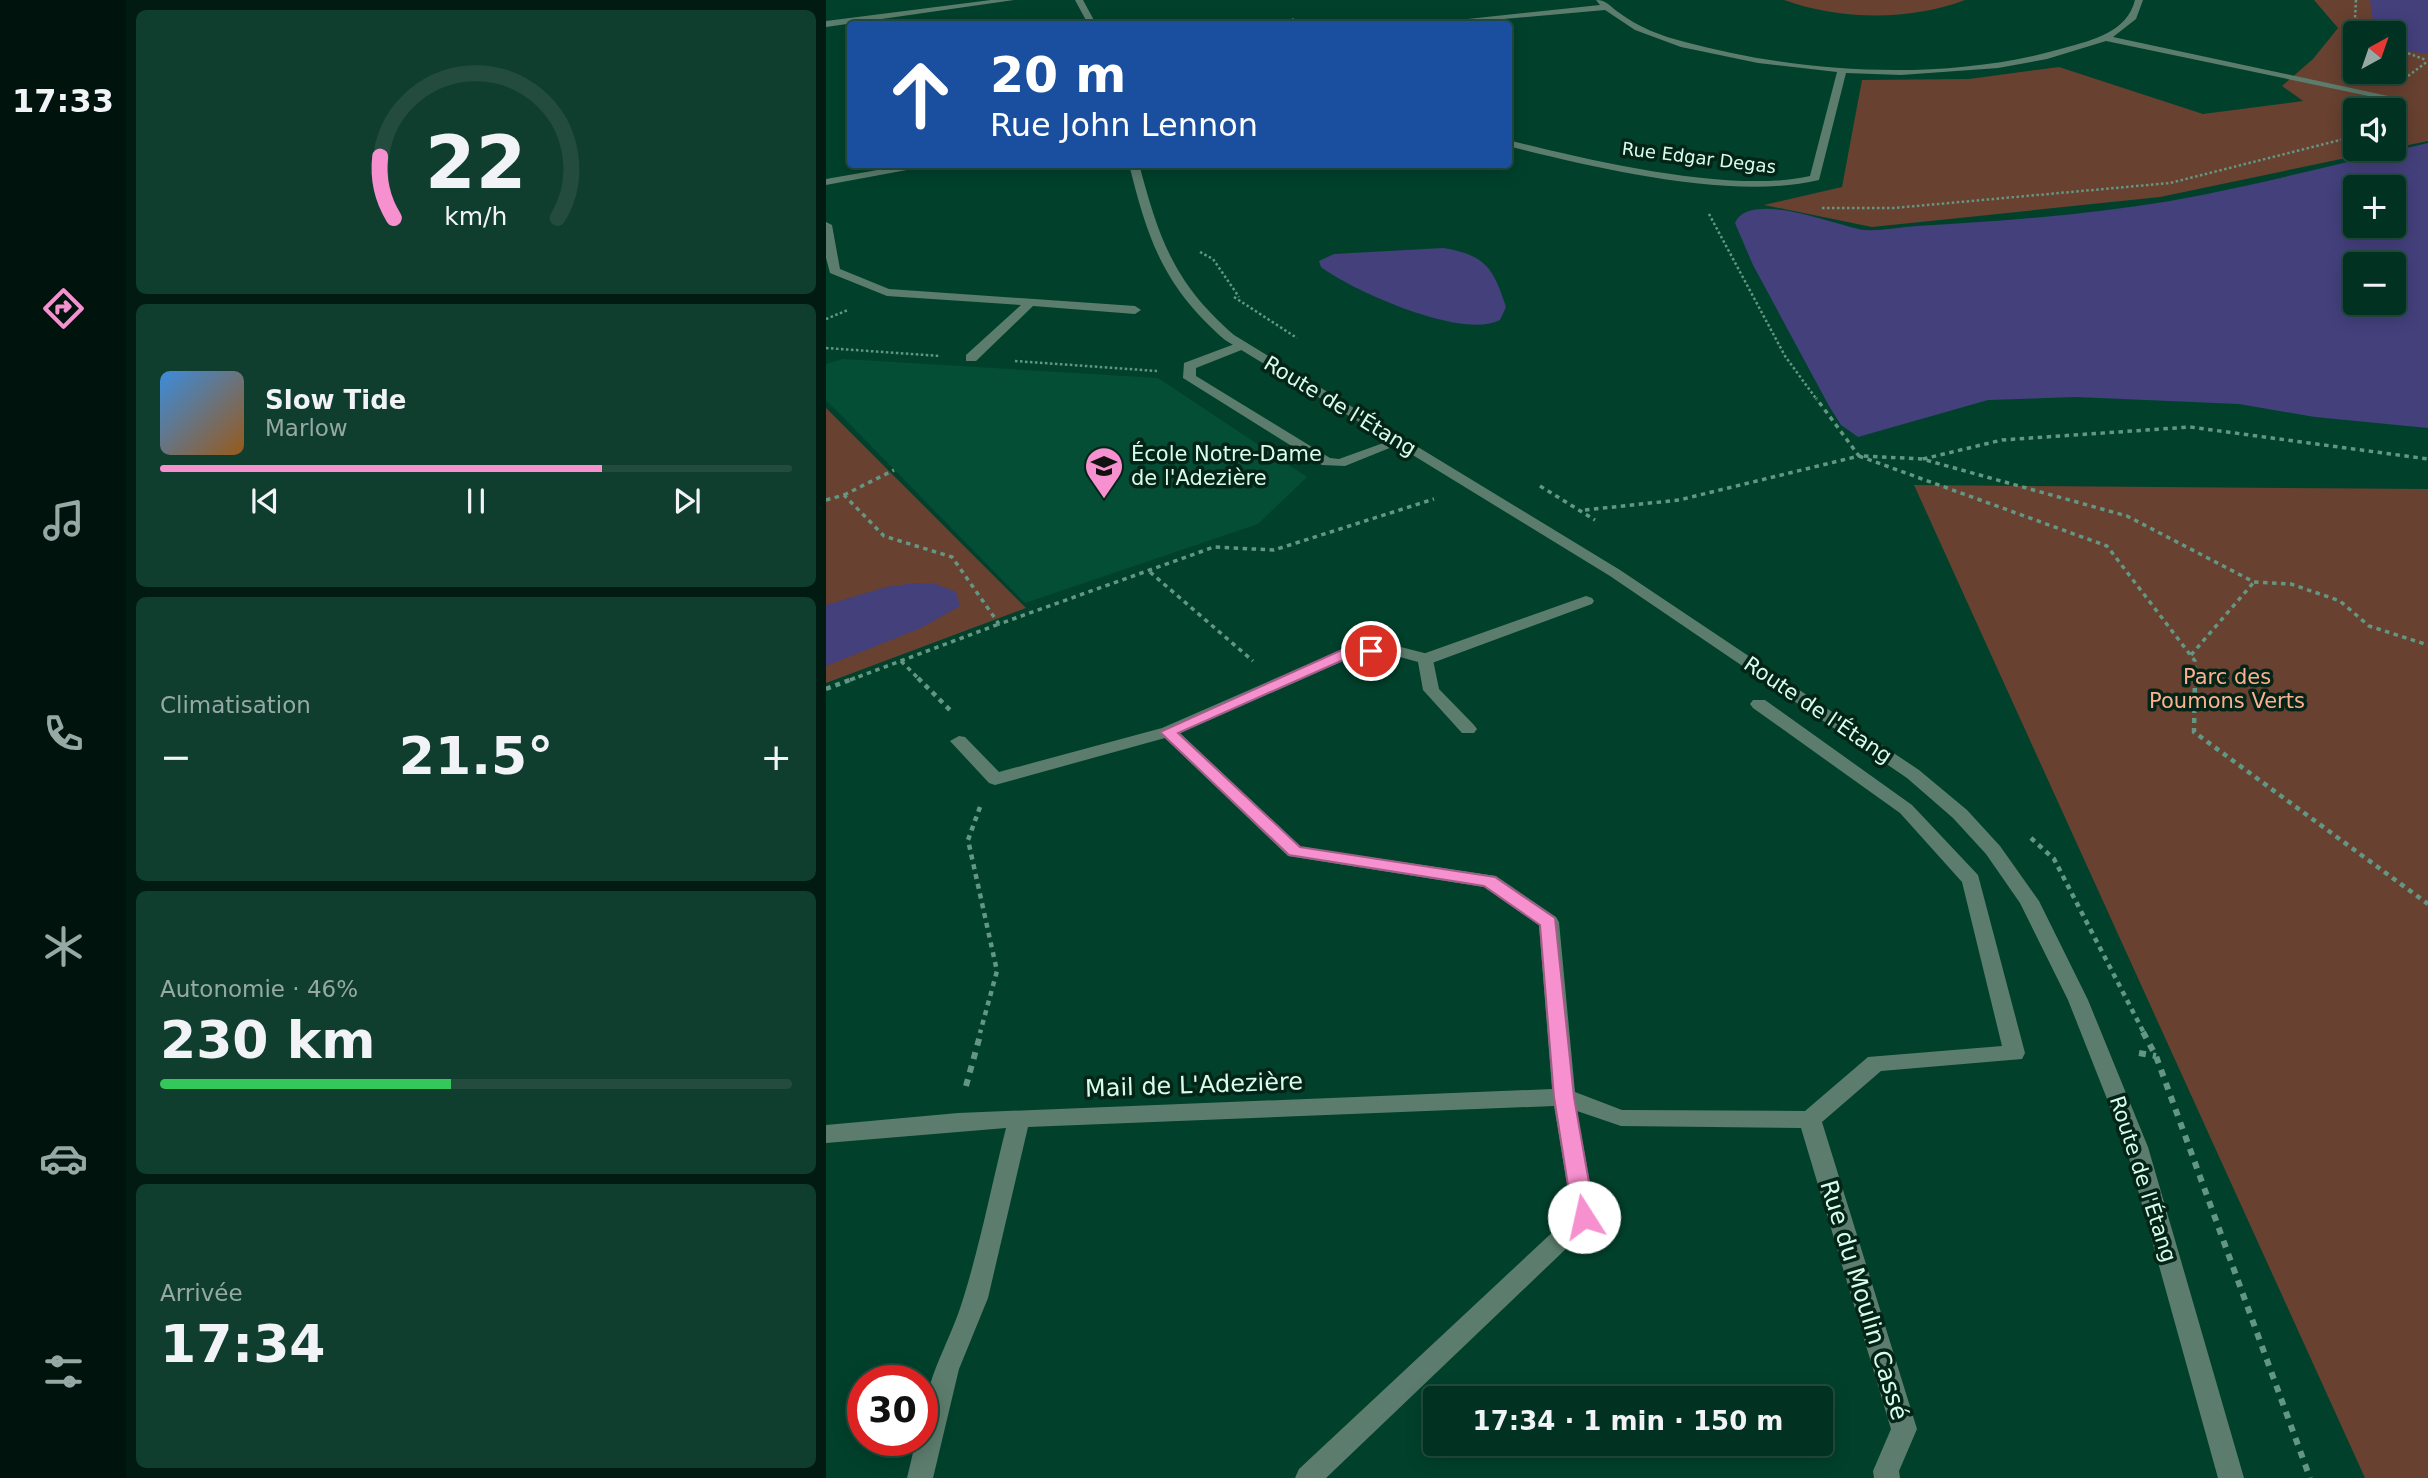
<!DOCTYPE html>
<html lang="fr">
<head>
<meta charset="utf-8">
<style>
  :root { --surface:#013121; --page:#0f3d2e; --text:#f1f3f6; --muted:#96a9a5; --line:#234c3f; --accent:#f790cf }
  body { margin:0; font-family:"DejaVu Sans",sans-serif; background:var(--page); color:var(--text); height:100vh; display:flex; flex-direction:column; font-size:26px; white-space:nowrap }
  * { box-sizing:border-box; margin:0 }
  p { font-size:23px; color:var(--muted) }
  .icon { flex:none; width:38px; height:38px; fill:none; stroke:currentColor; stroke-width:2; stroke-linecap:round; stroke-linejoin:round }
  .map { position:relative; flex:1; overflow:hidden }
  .side { display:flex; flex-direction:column; gap:10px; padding:10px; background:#011b12; width:700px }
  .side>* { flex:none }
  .hud { position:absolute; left:21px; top:21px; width:665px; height:147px; border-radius:7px; box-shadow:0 4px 18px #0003,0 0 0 2px var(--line); background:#1a4fa0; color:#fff; overflow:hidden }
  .needle { width:46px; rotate:40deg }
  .controls { position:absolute; left:1517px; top:21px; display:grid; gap:14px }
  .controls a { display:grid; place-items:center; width:63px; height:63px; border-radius:7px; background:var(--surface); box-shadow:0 4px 18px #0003,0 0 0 2px var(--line); font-size:35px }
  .speed { position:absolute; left:21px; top:1365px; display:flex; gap:14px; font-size:35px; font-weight:700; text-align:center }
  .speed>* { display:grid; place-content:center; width:91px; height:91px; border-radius:50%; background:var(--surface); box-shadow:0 4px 18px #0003,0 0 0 2px var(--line); line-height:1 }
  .speed .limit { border:10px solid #d22; background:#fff; color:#111 }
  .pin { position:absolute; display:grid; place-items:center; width:60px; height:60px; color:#fff; margin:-30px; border:4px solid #fff; border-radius:50%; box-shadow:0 2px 7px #0007 }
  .me { position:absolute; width:77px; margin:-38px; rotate:350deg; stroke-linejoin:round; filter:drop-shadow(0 0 5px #0008) }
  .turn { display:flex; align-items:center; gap:24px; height:147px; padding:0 28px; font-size:32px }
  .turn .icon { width:91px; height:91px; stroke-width:2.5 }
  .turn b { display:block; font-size:49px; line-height:60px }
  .big { font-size:52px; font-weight:800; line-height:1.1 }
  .side .card { flex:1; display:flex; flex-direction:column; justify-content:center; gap:10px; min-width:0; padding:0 24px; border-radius:10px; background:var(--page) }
  .side .dial { align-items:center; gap:0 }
  .dial svg { height:182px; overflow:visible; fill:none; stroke:var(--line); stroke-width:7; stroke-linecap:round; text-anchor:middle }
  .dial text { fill:var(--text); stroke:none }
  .song { display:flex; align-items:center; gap:21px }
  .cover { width:84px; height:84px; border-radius:10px; background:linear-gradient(135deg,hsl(210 70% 55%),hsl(30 70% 35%)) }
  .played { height:7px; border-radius:4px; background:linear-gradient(90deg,var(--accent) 70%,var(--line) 70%) }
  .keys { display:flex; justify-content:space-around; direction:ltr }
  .heat { display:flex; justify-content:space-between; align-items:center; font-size:38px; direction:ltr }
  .charge { height:10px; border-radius:5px; background:linear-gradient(90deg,#34c759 46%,var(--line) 0) }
  .trip { position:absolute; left:597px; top:1386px; width:410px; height:70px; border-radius:7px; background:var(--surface); box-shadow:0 4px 18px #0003,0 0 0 2px var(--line); font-weight:800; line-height:70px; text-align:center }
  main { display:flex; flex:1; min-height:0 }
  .tabs { display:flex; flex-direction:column; width:126px; justify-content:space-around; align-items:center; background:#00140d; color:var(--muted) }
  .tabs .icon { width:49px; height:49px }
  .tabs .active { color:var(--accent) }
  .tabs b { font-size:32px; color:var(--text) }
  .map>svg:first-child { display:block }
  .built { fill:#044e36 }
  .green { fill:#684130; fill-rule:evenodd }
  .water { fill:#43407c; fill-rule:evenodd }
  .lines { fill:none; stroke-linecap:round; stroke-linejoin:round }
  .path-far3 { stroke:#649783; stroke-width:2.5; stroke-dasharray:2.5 2.5; stroke-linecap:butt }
  .path-far2 { stroke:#649783; stroke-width:3.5; stroke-dasharray:4.5 4.5; stroke-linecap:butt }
  .path-far1 { stroke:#649783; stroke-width:4.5; stroke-dasharray:5 5; stroke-linecap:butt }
  .path { stroke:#649783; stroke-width:6; stroke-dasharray:7 7; stroke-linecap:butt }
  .service { fill:#5c7d6d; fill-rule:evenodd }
  .minor { fill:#5c7d6d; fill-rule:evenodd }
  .tertiary { fill:#5c7d6d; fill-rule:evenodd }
  .route { fill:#f790cf; stroke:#a15e87; stroke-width:2 }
  .labels { text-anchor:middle; stroke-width:7; stroke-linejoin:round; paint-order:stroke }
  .far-street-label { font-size:18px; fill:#d9fdeb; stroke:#042418 }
  .street-label { font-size:21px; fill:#d9fdeb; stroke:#042418 }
  .poi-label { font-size:21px; fill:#d9fdeb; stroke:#042418; text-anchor:start }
  .park-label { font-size:21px; fill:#feaf8e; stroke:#042418 }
  .near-street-label { font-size:24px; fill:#d9fdeb; stroke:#042418 }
</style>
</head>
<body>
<main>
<nav class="tabs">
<b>17:33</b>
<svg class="icon active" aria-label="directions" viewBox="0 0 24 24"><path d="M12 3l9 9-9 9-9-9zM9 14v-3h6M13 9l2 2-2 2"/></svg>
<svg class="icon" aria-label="music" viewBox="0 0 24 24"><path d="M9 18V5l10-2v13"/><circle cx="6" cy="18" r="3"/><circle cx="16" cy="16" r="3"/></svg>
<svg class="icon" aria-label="phone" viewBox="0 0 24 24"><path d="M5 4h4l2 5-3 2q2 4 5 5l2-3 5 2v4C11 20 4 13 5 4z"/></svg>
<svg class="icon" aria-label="climate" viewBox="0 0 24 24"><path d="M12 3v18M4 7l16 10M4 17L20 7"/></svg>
<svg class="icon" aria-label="car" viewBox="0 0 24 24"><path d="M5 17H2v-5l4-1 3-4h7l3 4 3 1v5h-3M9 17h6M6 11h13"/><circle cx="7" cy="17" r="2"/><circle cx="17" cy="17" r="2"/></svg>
<svg class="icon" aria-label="filters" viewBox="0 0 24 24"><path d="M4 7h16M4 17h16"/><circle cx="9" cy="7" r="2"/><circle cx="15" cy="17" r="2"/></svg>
</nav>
<section class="side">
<div class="card dial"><svg viewBox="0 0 100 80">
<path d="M14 69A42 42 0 1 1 86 69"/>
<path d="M14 69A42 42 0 0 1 8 42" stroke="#f790cf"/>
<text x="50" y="56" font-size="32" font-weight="700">22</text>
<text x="50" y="72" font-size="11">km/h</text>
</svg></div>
<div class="card">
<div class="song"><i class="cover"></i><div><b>Slow Tide</b><p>Marlow</p></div></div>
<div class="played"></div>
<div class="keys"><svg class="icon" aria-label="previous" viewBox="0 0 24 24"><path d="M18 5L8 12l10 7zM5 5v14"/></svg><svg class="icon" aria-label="pause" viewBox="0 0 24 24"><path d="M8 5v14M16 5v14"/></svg><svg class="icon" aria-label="next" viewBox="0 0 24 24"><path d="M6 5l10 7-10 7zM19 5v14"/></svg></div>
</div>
<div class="card"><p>Climatisation</p>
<div class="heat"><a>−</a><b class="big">21.5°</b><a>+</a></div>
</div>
<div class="card"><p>Autonomie · 46%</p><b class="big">230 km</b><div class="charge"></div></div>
<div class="card"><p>Arrivée</p><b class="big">17:34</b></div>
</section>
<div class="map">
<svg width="1602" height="1478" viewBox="0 0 1602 1478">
  <rect width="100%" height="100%" fill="#01412c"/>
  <polygon class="built" points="17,359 332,378 481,477 432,524 199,603 0,400 0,364"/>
  <g class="green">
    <path d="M958 0H1139C1084 21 1013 20 958 0Z"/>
    <path d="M1488 0H1602V141L1568 148V110H1530V149H1563L1334 197 1046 227 938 205 1016 187 1036 80 1143 79 1233 67 1377 114 1477 101 1456 86 1487 59 1512 28ZM1530 33H1568V72H1530Z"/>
    <polygon points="0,408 200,608 0,683"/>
    <polygon points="1088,485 1602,489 1602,1478 1539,1478"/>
  </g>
  <g class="water">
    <polygon points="1544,0 1602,0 1602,54 1582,51 1568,44 1568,33 1553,32 1547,22"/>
    <path d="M1602 143V428L1489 417 1413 404 1250 397 1162 400 1032 437 1015 425 1003 406 927 265 909 223C924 189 1010 226 1038 230 1055 231 1074 227 1091 226 1175 221 1261 215 1344 201 1431 185 1516 163 1602 143ZM1530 187H1568V226H1530ZM1530 264H1568V303H1530Z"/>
    <path d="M617 248C660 255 667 268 680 307L674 320C636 340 527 291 495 267L493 261 508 254Z"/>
    <polygon points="88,583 110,584 130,592 134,606 95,628 0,666 0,605 60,587"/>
  </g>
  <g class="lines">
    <g class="path-far3">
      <polyline points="1530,0 1529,18 1547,33"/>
      <polyline points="1568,48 1600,60"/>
      <polyline points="1578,79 1602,61"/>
      <polyline points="996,208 1068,208 1344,183 1530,136"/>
      <polyline points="883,214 959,356 991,400"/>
      <polyline points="374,252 387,259 413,297"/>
      <polyline points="408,297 471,338"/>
      <polyline points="0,319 22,310"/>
      <polyline points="0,348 114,356"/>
      <polyline points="189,361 331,371"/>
    </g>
    <g class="path-far2">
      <polyline points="1033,456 1281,546 1369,661 1369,680"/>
      <polyline points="1038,456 1096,459 1301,516 1428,582 1465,584 1514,601 1543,626 1602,645"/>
      <polyline points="1097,459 1176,440 1364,427 1602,459"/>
      <polyline points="714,486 769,520"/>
      <polyline points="18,495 68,470"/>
      <polyline points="0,500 18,495 58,536 126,557 173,624 388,547 448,550 608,499"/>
      <polyline points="759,510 853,500 1033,456 990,398"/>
      <polyline points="324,572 427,661"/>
      <polyline points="1365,655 1428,582"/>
      <polyline points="75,661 94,680"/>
      <polyline points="24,680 173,624"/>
    </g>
    <g class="path-far1">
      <polyline points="92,678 126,712"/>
      <polyline points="1369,678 1368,732 1602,904"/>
      <polyline points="0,689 29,678"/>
      <polyline points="154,807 142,840 171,971 154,1033"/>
      <polyline points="1205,838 1228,859 1318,1033"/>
    </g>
    <g class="path">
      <polyline points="1317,1032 1330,1056 1484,1478"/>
      <polyline points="1313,1053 1330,1056"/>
      <polyline points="140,1086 155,1032"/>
    </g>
    <g class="service">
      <polygon points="414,342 418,343 418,349 370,368 370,376 504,458 513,459 574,437 581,441 519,466 496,465 357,378 358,363"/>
      <polygon points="760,596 766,598 768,601 766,604 606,663 600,664 592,659 594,655"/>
    </g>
    <g class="minor">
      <polygon points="165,0 188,0 0,27 0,21"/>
      <path d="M770 0C781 0 783 6 792 12 812 27 835 36 859 42 977 74 1121 82 1238 48 1267 40 1301 32 1309 0H1317L1310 19 1287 37 1562 96 1557 99 1280 41 1221 59 1172 68 1075 75 1020 73 993 180C908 201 768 168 682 146V140C763 160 904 194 984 176L1011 72 932 63 855 47 809 30 779 10 621 24H595L774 5Z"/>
      <polygon points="467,18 474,24 466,24 463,21"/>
      <polygon points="86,164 113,164 0,185 0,179"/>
      <polygon points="0,222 6,225 14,269 63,289 309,306 315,310 309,314 207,306 150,361 140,361 140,355 195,305 61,296 4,273 0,258"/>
      <path d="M567 645 606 655 613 689 648 725 651 729 648 733H636L597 690 592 662 567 655 526 657 354 733 475 847 670 876 730 917 733 922 749 1092 796 1110 979 1111 1042 1057 1176 1046 1136 882 1074 813 927 708 924 704 927 700H939L1086 805 1152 875 1199 1053 1196 1059 1055 1071 996 1122 1091 1429 1073 1471 1074 1478H1048L1047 1471 1065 1429 975 1128 795 1126 751 1111 770 1217 766 1224 500 1478H469L473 1469 746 1214 728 1106 202 1127 162 1298 133 1369 107 1478H81L90 1440H96C96 1378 122 1350 138 1296 155 1241 166 1183 180 1128L0 1143V1125L132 1113 726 1089 713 925 658 887 462 856 339 738 169 785 163 783 124 741 133 736 139 737 173 772 336 728 517 649Z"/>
    </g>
    <g class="tertiary">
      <polygon points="249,0 257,0 270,24 262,24"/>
      <path d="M303 164H313C333 239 348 283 408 335L794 570 1093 770 1141 810 1174 846 1213 901 1262 1000 1322 1147 1418 1478H1392L1300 1147 1242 1000 1194 903 1160 854 1127 818 1081 778 784 576 399 340C338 287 322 241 303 164Z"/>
    </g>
  </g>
  <polygon class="route" points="545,646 550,647 550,654 526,656 352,733 474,847 669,877 729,918 748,1097 769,1217 766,1223 758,1226 751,1223 747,1217 728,1097 714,925 658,886 463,855 334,732 518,649"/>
  <defs>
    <symbol id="school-pin" viewBox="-11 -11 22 30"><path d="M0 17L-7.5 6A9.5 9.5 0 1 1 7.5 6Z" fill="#f790cf" stroke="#042418"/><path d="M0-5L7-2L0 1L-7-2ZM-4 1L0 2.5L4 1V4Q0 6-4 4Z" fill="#111"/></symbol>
  </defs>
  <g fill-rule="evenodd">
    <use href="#school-pin" x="256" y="444" width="44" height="60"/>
  </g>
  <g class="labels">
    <g class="far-street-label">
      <text transform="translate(873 158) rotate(7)" y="6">Rue Edgar Degas</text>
    </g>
    <g class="street-label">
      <text transform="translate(514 406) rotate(31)" y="7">Route de l'Étang</text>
      <text transform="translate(992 710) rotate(34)" y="7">Route de l'Étang</text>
      <text transform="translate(1317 1179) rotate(72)" y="7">Route de l'Étang</text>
    </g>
    <g class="poi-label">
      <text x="305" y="461">École Notre-Dame<tspan x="305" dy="24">de l'Adezière</tspan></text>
    </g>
    <g class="park-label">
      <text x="1401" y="684">Parc des<tspan x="1401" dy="24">Poumons Verts</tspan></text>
    </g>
    <g class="near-street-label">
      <text transform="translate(368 1085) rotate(-2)" y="8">Mail de L'Adezière</text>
      <text transform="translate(1038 1300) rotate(73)" y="8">Rue du Moulin Cassé</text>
    </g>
  </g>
</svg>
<div class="controls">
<a><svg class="needle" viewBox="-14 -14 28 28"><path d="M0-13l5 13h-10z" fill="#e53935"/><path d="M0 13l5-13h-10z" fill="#96a9a5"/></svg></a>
<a><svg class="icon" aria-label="sound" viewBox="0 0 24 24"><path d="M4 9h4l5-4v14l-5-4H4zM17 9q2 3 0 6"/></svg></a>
<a>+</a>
<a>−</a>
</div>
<div class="speed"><div class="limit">30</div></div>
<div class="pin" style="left:545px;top:651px;background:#d93025"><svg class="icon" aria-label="arrive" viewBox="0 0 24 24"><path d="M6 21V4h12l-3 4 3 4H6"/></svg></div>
<svg class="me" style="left:758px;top:1217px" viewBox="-20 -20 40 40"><circle r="19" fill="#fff"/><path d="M0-13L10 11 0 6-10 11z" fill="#f790cf"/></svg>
<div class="trip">17:34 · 1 min · 150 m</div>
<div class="hud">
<div class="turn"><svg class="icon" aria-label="ahead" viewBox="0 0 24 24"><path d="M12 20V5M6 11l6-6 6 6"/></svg><div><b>20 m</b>Rue John Lennon</div></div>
</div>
</div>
</main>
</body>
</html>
